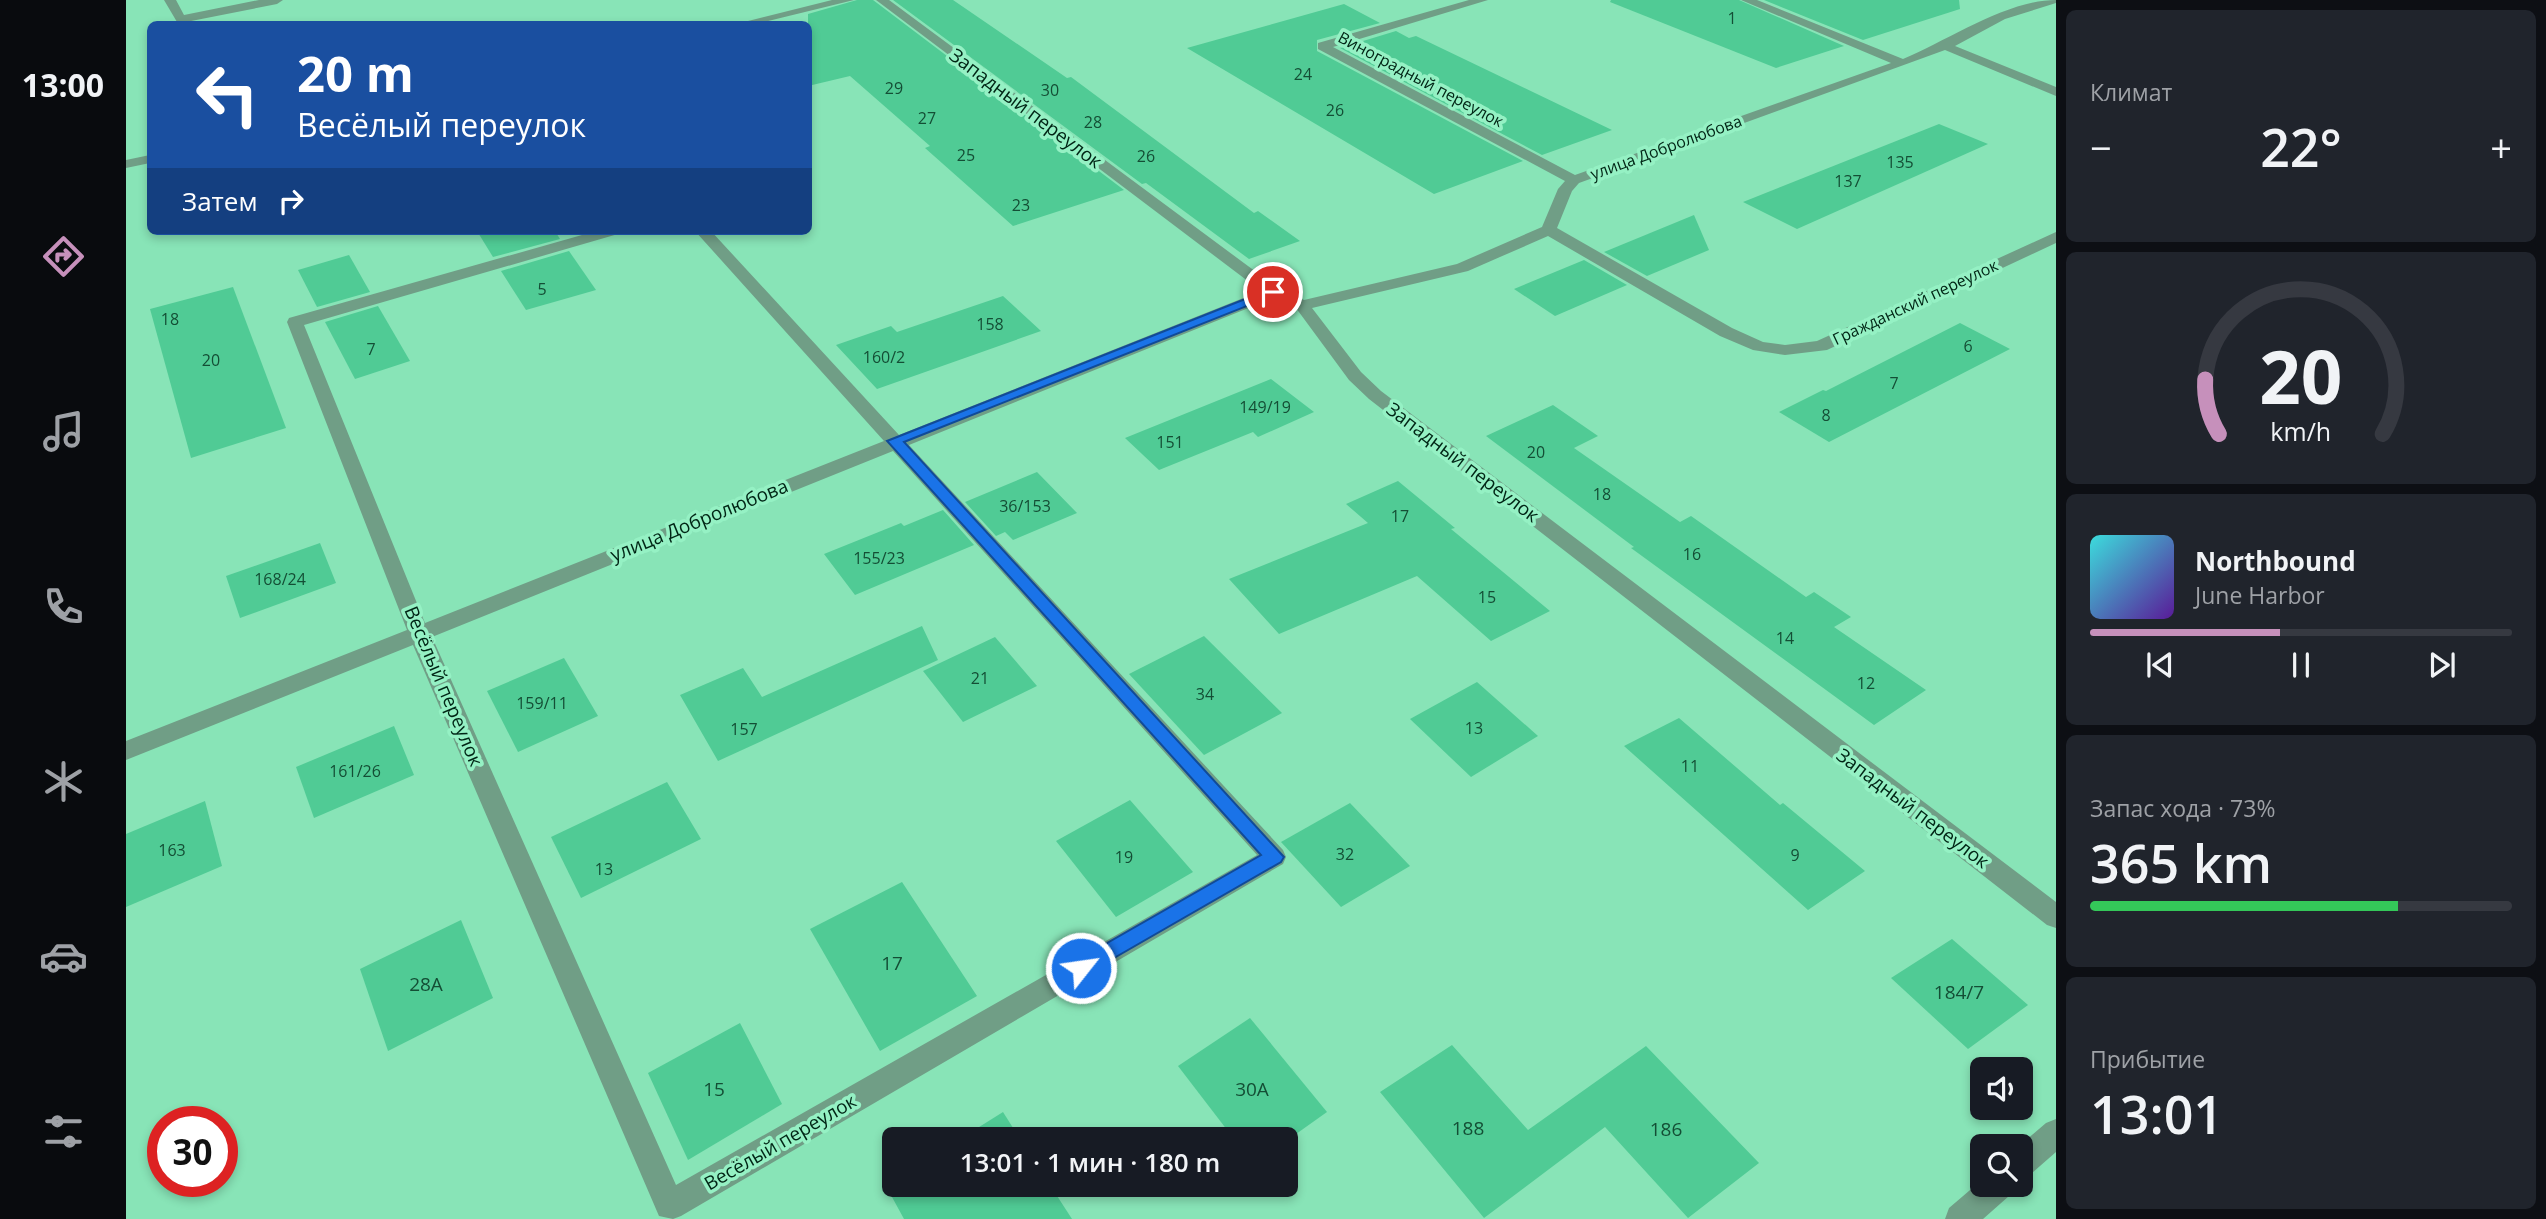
<!DOCTYPE html>
<html lang="ru">
<head>
<meta charset="utf-8">
<style>
  :root { --surface:#171b24; --page:#20242c; --text:#f1f3f6; --muted:#9ea1a6; --line:#363941; --accent:#c690bb }
  body { margin:0; font-family:"Open Sans",sans-serif; background:var(--page); color:var(--text); height:100vh; display:flex; flex-direction:column; font-size:26px; white-space:nowrap }
  * { box-sizing:border-box; margin:0 }
  p { font-size:23px; color:var(--muted) }
  .icon { flex:none; width:38px; height:38px; fill:none; stroke:currentColor; stroke-width:2; stroke-linecap:round; stroke-linejoin:round }
  .map { position:relative; flex:1; overflow:hidden }
  .details { display:flex; flex-direction:column; gap:10px; padding:10px; background:#0d0f14; width:490px }
  .details>* { flex:none }
  .top-card { position:absolute; left:21px; top:21px; width:665px; height:214px; border-radius:10px; box-shadow:0 4px 10px #0003; background:#1a4fa0; color:#fff; overflow:hidden }
  .tools { position:absolute; left:1844px; top:1057px; display:grid; gap:14px }
  .tools a { display:grid; place-items:center; width:63px; height:63px; border-radius:10px; background:var(--surface); box-shadow:0 4px 10px #0003; font-size:35px }
  .speed { position:absolute; left:21px; top:1106px; display:flex; gap:14px; font-size:35px; font-weight:700; text-align:center }
  .speed>* { display:grid; place-content:center; width:91px; height:91px; border-radius:50%; background:var(--surface); box-shadow:0 4px 10px #0003; line-height:1 }
  .speed .limit { border:10px solid #d22; background:#fff; color:#111 }
  .pin { position:absolute; display:grid; place-items:center; width:60px; height:60px; color:#fff; margin:-30px; border:4px solid #fff; border-radius:50%; box-shadow:0 2px 7px #0007 }
  .me { position:absolute; width:77px; margin:-38px; rotate:60deg; stroke-linejoin:round; filter:drop-shadow(0 0 5px #0008) }
  .turn { display:flex; align-items:center; gap:24px; height:147px; padding:0 35px; font-size:32px }
  .turn .icon { width:91px; height:91px; stroke-width:2.5 }
  .turn b { display:block; font-size:49px; line-height:60px }
  .then { display:flex; align-items:center; height:66px; padding:0 35px; background:#0003; gap:14px; font-size:26px }
  .big { font-size:52px; font-weight:600; line-height:1.1 }
  .details .widget { flex:1; display:flex; flex-direction:column; justify-content:center; gap:10px; min-width:0; padding:0 24px; border-radius:10px; background:var(--page) }
  .details .dial { align-items:center; gap:0 }
  .dial svg { height:182px; overflow:visible; fill:none; stroke:var(--line); stroke-width:7; stroke-linecap:round; text-anchor:middle }
  .dial text { fill:var(--text); stroke:none }
  .song { display:flex; align-items:center; gap:21px }
  .cover { width:84px; height:84px; border-radius:10px; background:linear-gradient(135deg,hsl(180 70% 55%),hsl(270 70% 35%)) }
  .played { height:7px; border-radius:4px; background:linear-gradient(90deg,var(--accent) 45%,var(--line) 45%) }
  .keys { display:flex; justify-content:space-around; direction:ltr }
  .heat { display:flex; justify-content:space-between; align-items:center; font-size:38px; direction:ltr }
  .charge { height:10px; border-radius:5px; background:linear-gradient(90deg,#34c759 73%,var(--line) 0) }
  .trip { position:absolute; left:756px; top:1127px; width:416px; height:70px; border-radius:10px; background:var(--surface); box-shadow:0 4px 10px #0003; font-weight:600; line-height:70px; text-align:center }
  main { display:flex; flex:1; min-height:0 }
  .tab-bar { display:flex; flex-direction:column; width:126px; justify-content:space-around; align-items:center; background:#090b0e; color:var(--muted) }
  .tab-bar .icon { width:49px; height:49px }
  .tab-bar .selected { color:var(--accent) }
  .tab-bar b { font-size:32px; color:var(--text) }
  .map>svg:first-child { display:block }
  .building { fill:#50cb95 }
  .lines { fill:none; stroke-linecap:round; stroke-linejoin:round }
  .street { fill:#709e86; fill-rule:evenodd }
  .route { fill:#1a73e8; stroke:#114b97; stroke-width:2 }
  .labels { text-anchor:middle; stroke-width:7; stroke-linejoin:round; paint-order:stroke }
  .number-label { font-size:16px; fill:#144e35 }
  .far-street-label { font-size:16px; fill:#002515; stroke:#95f1c4 }
  .street-label { font-size:19px; fill:#002515; stroke:#95f1c4 }
  .near-number-label { font-size:19px; fill:#144e35 }
</style>
</head>
<body>
<main>
<nav class="tab-bar">
<b>13:00</b>
<svg class="icon selected" aria-label="directions" viewBox="0 0 24 24"><path d="M12 3l9 9-9 9-9-9zM9 14v-3h6M13 9l2 2-2 2"/></svg>
<svg class="icon" aria-label="music" viewBox="0 0 24 24"><path d="M9 18V5l10-2v13"/><circle cx="6" cy="18" r="3"/><circle cx="16" cy="16" r="3"/></svg>
<svg class="icon" aria-label="phone" viewBox="0 0 24 24"><path d="M5 4h4l2 5-3 2q2 4 5 5l2-3 5 2v4C11 20 4 13 5 4z"/></svg>
<svg class="icon" aria-label="climate" viewBox="0 0 24 24"><path d="M12 3v18M4 7l16 10M4 17L20 7"/></svg>
<svg class="icon" aria-label="car" viewBox="0 0 24 24"><path d="M5 17H2v-5l4-1 3-4h7l3 4 3 1v5h-3M9 17h6M6 11h13"/><circle cx="7" cy="17" r="2"/><circle cx="17" cy="17" r="2"/></svg>
<svg class="icon" aria-label="filters" viewBox="0 0 24 24"><path d="M4 7h16M4 17h16"/><circle cx="9" cy="7" r="2"/><circle cx="15" cy="17" r="2"/></svg>
</nav>
<div class="map">
<svg width="1930" height="1219" viewBox="0 0 1930 1219">
  <rect width="100%" height="100%" fill="#88e4b7"/>
  <g class="building">
    <polygon points="731,0 747,0 998,190 887,226 799,148 804,146 724,76 682,86 682,14"/>
    <polygon points="767,0 827,0 941,78 945,77 1128,213 1132,211 1174,241 1123,259 1020,183 1016,184"/>
    <polygon points="1485,0 1613,0 1718,46 1650,68 1484,2"/>
    <polygon points="1638,0 1833,0 1834,9 1737,40"/>
    <polygon points="1218,4 1254,23 1191,40 1191,51 1397,161 1308,194 1061,48"/>
    <polygon points="1270,31 1283,38 1290,36 1486,130 1416,155 1214,48"/>
    <polygon points="1813,124 1862,144 1671,229 1617,202"/>
    <polygon points="1568,215 1583,250 1521,276 1478,252"/>
    <polygon points="351,231 429,231 434,239 367,257"/>
    <polygon points="443,251 470,290 400,310 375,271"/>
    <polygon points="223,255 244,292 191,307 172,270"/>
    <polygon points="1458,260 1501,285 1429,316 1388,289"/>
    <polygon points="107,287 160,428 65,458 24,309"/>
    <polygon points="877,296 915,331 751,389 710,345 765,326 771,332"/>
    <polygon points="252,306 284,361 229,379 199,322"/>
    <polygon points="1834,323 1884,349 1703,442 1653,412 1697,390 1700,391"/>
    <polygon points="1145,379 1188,412 1132,437 1127,432 1033,470 999,438"/>
    <polygon points="1427,405 1472,436 1448,448 1554,522 1565,516 1680,597 1688,592 1725,617 1708,627 1800,690 1748,725 1505,548 1508,547 1360,436"/>
    <polygon points="911,472 951,513 887,540 879,532 870,536 839,502"/>
    <polygon points="1272,481 1329,528 1325,529 1424,611 1365,641 1291,576 1153,634 1103,579 1242,523 1220,504"/>
    <polygon points="817,510 848,545 729,595 698,554 775,523 778,526"/>
    <polygon points="194,543 210,583 114,618 100,576"/>
    <polygon points="796,626 812,660 592,761 554,695 617,668 636,697"/>
    <polygon points="1078,636 1156,713 1078,755 1003,674"/>
    <polygon points="869,637 911,686 837,722 797,671"/>
    <polygon points="438,658 472,716 392,752 361,691"/>
    <polygon points="1351,682 1412,736 1345,777 1284,719"/>
    <polygon points="1553,718 1654,805 1657,803 1739,871 1682,910 1498,746"/>
    <polygon points="268,726 288,775 188,818 170,767"/>
    <polygon points="541,782 575,839 455,898 425,837"/>
    <polygon points="1004,800 1067,872 990,917 930,841"/>
    <polygon points="79,801 96,866 0,907 0,834"/>
    <polygon points="1224,803 1284,866 1215,907 1155,842"/>
    <polygon points="776,882 851,996 754,1051 684,929"/>
    <polygon points="335,920 367,998 262,1051 234,969"/>
    <polygon points="1826,939 1902,1005 1842,1049 1765,978"/>
    <polygon points="1124,1018 1201,1112 1163,1139 1108,1139 1052,1066"/>
    <polygon points="614,1023 656,1104 562,1160 522,1073"/>
    <polygon points="1326,1045 1402,1130 1520,1046 1633,1163 1562,1218 1479,1127 1358,1218 1254,1092"/>
    <polygon points="877,1112 894,1139 834,1139"/>
    <polygon points="768,1181 768,1185 924,1185 946,1219 778,1219 760,1186"/>
  </g>
  <g class="lines">
    <g class="street">
      <polygon points="38,0 50,0 58,15 133,0 157,0 151,4 55,23 51,22"/>
      <polygon points="706,0 728,0 630,24 610,24"/>
      <path d="M750 0H763L1153 289 1178 300 1331 264 1416 227 1432 189 1439 181 1192 49V43L1343 0H1362L1207 47 1449 175 1765 63 1615 0H1631L1777 59C1823 40 1881 0 1930 0V3L1879 19 1829 46 1930 87V96L1819 50 1453 183 1446 191 1431 228 1606 328 1637 342 1659 345 1691 341 1930 232V243L1701 350 1659 355 1627 350 1594 336 1422 236 1342 271 1186 308 1235 372 1255 391 1930 902V928L1921 925 1243 399 1223 380 1170 308 1147 298 783 445 1157 850 1160 857 1157 864 555 1216 547 1219 533 1216 287 645 0 760V741L281 630 161 322 163 318 470 231H495L492 234 178 325 299 623 758 441 569 231H585L773 435 1135 291ZM767 451 1131 855 550 1185 306 637Z"/>
      <polygon points="24,155 24,163 0,168 0,160"/>
      <polygon points="1930,1119 1930,1152 1905,1174 1895,1179 1895,1146 1893,1146 1920,1123"/>
      <polygon points="1857,1179 1857,1185 1887,1185 1883,1196 1857,1219 1819,1219 1823,1208"/>
    </g>
  </g>
  <polygon class="route" points="1147,288 1151,289 1151,294 778,442 1158,857 1155,862 955,977 948,975 945,968 948,962 1135,855 761,441"/>
  <g class="labels">
    <g class="number-label">
      <text x="1606" y="24">1</text>
      <text x="1177" y="80">24</text>
      <text x="768" y="94">29</text>
      <text x="924" y="96">30</text>
      <text x="1209" y="116">26</text>
      <text x="801" y="124">27</text>
      <text x="967" y="128">28</text>
      <text x="840" y="161">25</text>
      <text x="1020" y="162">26</text>
      <text x="1774" y="168">135</text>
      <text x="1722" y="187">137</text>
      <text x="895" y="211">23</text>
      <text x="416" y="295">5</text>
      <text x="44" y="325">18</text>
      <text x="864" y="330">158</text>
      <text x="1842" y="352">6</text>
      <text x="245" y="355">7</text>
      <text x="758" y="363">160/2</text>
      <text x="85" y="366">20</text>
      <text x="1768" y="389">7</text>
      <text x="1139" y="413">149/19</text>
      <text x="1700" y="421">8</text>
      <text x="1044" y="448">151</text>
      <text x="1410" y="458">20</text>
      <text x="1476" y="500">18</text>
      <text x="899" y="512">36/153</text>
      <text x="1274" y="522">17</text>
      <text x="1566" y="560">16</text>
      <text x="753" y="564">155/23</text>
      <text x="154" y="585">168/24</text>
      <text x="1361" y="603">15</text>
      <text x="1659" y="644">14</text>
      <text x="854" y="684">21</text>
      <text x="1740" y="689">12</text>
      <text x="1079" y="700">34</text>
      <text x="416" y="709">159/11</text>
      <text x="1348" y="734">13</text>
      <text x="618" y="735">157</text>
      <text x="1564" y="772">11</text>
      <text x="229" y="777">161/26</text>
      <text x="46" y="856">163</text>
      <text x="1219" y="860">32</text>
      <text x="1669" y="861">9</text>
      <text x="998" y="863">19</text>
      <text x="478" y="875">13</text>
    </g>
    <g class="far-street-label">
      <text transform="translate(1295 79) rotate(28)" y="6">Виноградный переулок</text>
      <text transform="translate(1540 147) rotate(-20)" y="6">улица Добролюбова</text>
      <text transform="translate(1789 302) rotate(-25)" y="6">Гражданский переулок</text>
    </g>
    <g class="street-label">
      <text transform="translate(900 108) rotate(37)" y="7">Западный переулок</text>
      <text transform="translate(1337 462) rotate(37)" y="7">Западный переулок</text>
      <text transform="translate(573 520) rotate(-22)" y="7">улица Добролюбова</text>
      <text transform="translate(318 686) rotate(67)" y="7">Весёлый переулок</text>
      <text transform="translate(1787 808) rotate(37)" y="7">Западный переулок</text>
      <text transform="translate(654 1142) rotate(-30)" y="7">Весёлый переулок</text>
    </g>
    <g class="near-number-label">
      <text x="766" y="970">17</text>
      <text x="300" y="991">28А</text>
      <text x="1833" y="999">184/7</text>
      <text x="588" y="1096">15</text>
      <text x="1126" y="1096">30А</text>
      <text x="1342" y="1135">188</text>
      <text x="1540" y="1136">186</text>
    </g>
  </g>
</svg>
<div class="tools">
<a><svg class="icon" aria-label="sound" viewBox="0 0 24 24"><path d="M4 9h4l5-4v14l-5-4H4zM17 9q2 3 0 6"/></svg></a>
<a><svg class="icon" aria-label="search" viewBox="0 0 24 24"><circle cx="10" cy="10" r="6"/><path d="M15 15l6 6"/></svg></a>
</div>
<div class="speed"><div class="limit">30</div></div>
<div class="pin" style="left:1147px;top:292px;background:#d93025"><svg class="icon" aria-label="arrive" viewBox="0 0 24 24"><path d="M6 21V4h12l-3 4 3 4H6"/></svg></div>
<svg class="me" style="left:955px;top:968px" viewBox="-20 -20 40 40"><circle r="17" fill="#1a73e8" stroke="#fff" stroke-width="3"/><path d="M0-11L8 9 0 5-8 9z" fill="#fff"/></svg>
<div class="trip">13:01 · 1 мин · 180 m</div>
<div class="top-card">
<div class="turn"><svg class="icon" aria-label="left" viewBox="0 0 24 24"><path d="M17 20v-9H6M10 6l-5 5 5 5"/></svg><div><b>20 m</b>Весёлый переулок</div></div>
<div class="then">Затем<svg class="icon" aria-label="right" viewBox="0 0 24 24"><path d="M7 20v-9h11M14 6l5 5-5 5"/></svg></div>
</div>
</div>
<section class="details">
<div class="widget"><p>Климат</p>
<div class="heat"><a>−</a><b class="big">22°</b><a>+</a></div>
</div>
<div class="widget dial"><svg viewBox="0 0 100 80">
<path d="M14 69A42 42 0 1 1 86 69"/>
<path d="M14 69A42 42 0 0 1 8 45" stroke="#c690bb"/>
<text x="50" y="56" font-size="32" font-weight="700">20</text>
<text x="50" y="72" font-size="11">km/h</text>
</svg></div>
<div class="widget">
<div class="song"><i class="cover"></i><div><b>Northbound</b><p>June Harbor</p></div></div>
<div class="played"></div>
<div class="keys"><svg class="icon" aria-label="previous" viewBox="0 0 24 24"><path d="M18 5L8 12l10 7zM5 5v14"/></svg><svg class="icon" aria-label="pause" viewBox="0 0 24 24"><path d="M8 5v14M16 5v14"/></svg><svg class="icon" aria-label="next" viewBox="0 0 24 24"><path d="M6 5l10 7-10 7zM19 5v14"/></svg></div>
</div>
<div class="widget"><p>Запас хода · 73%</p><b class="big">365 km</b><div class="charge"></div></div>
<div class="widget"><p>Прибытие</p><b class="big">13:01</b></div>
</section>
</main>
</body>
</html>
